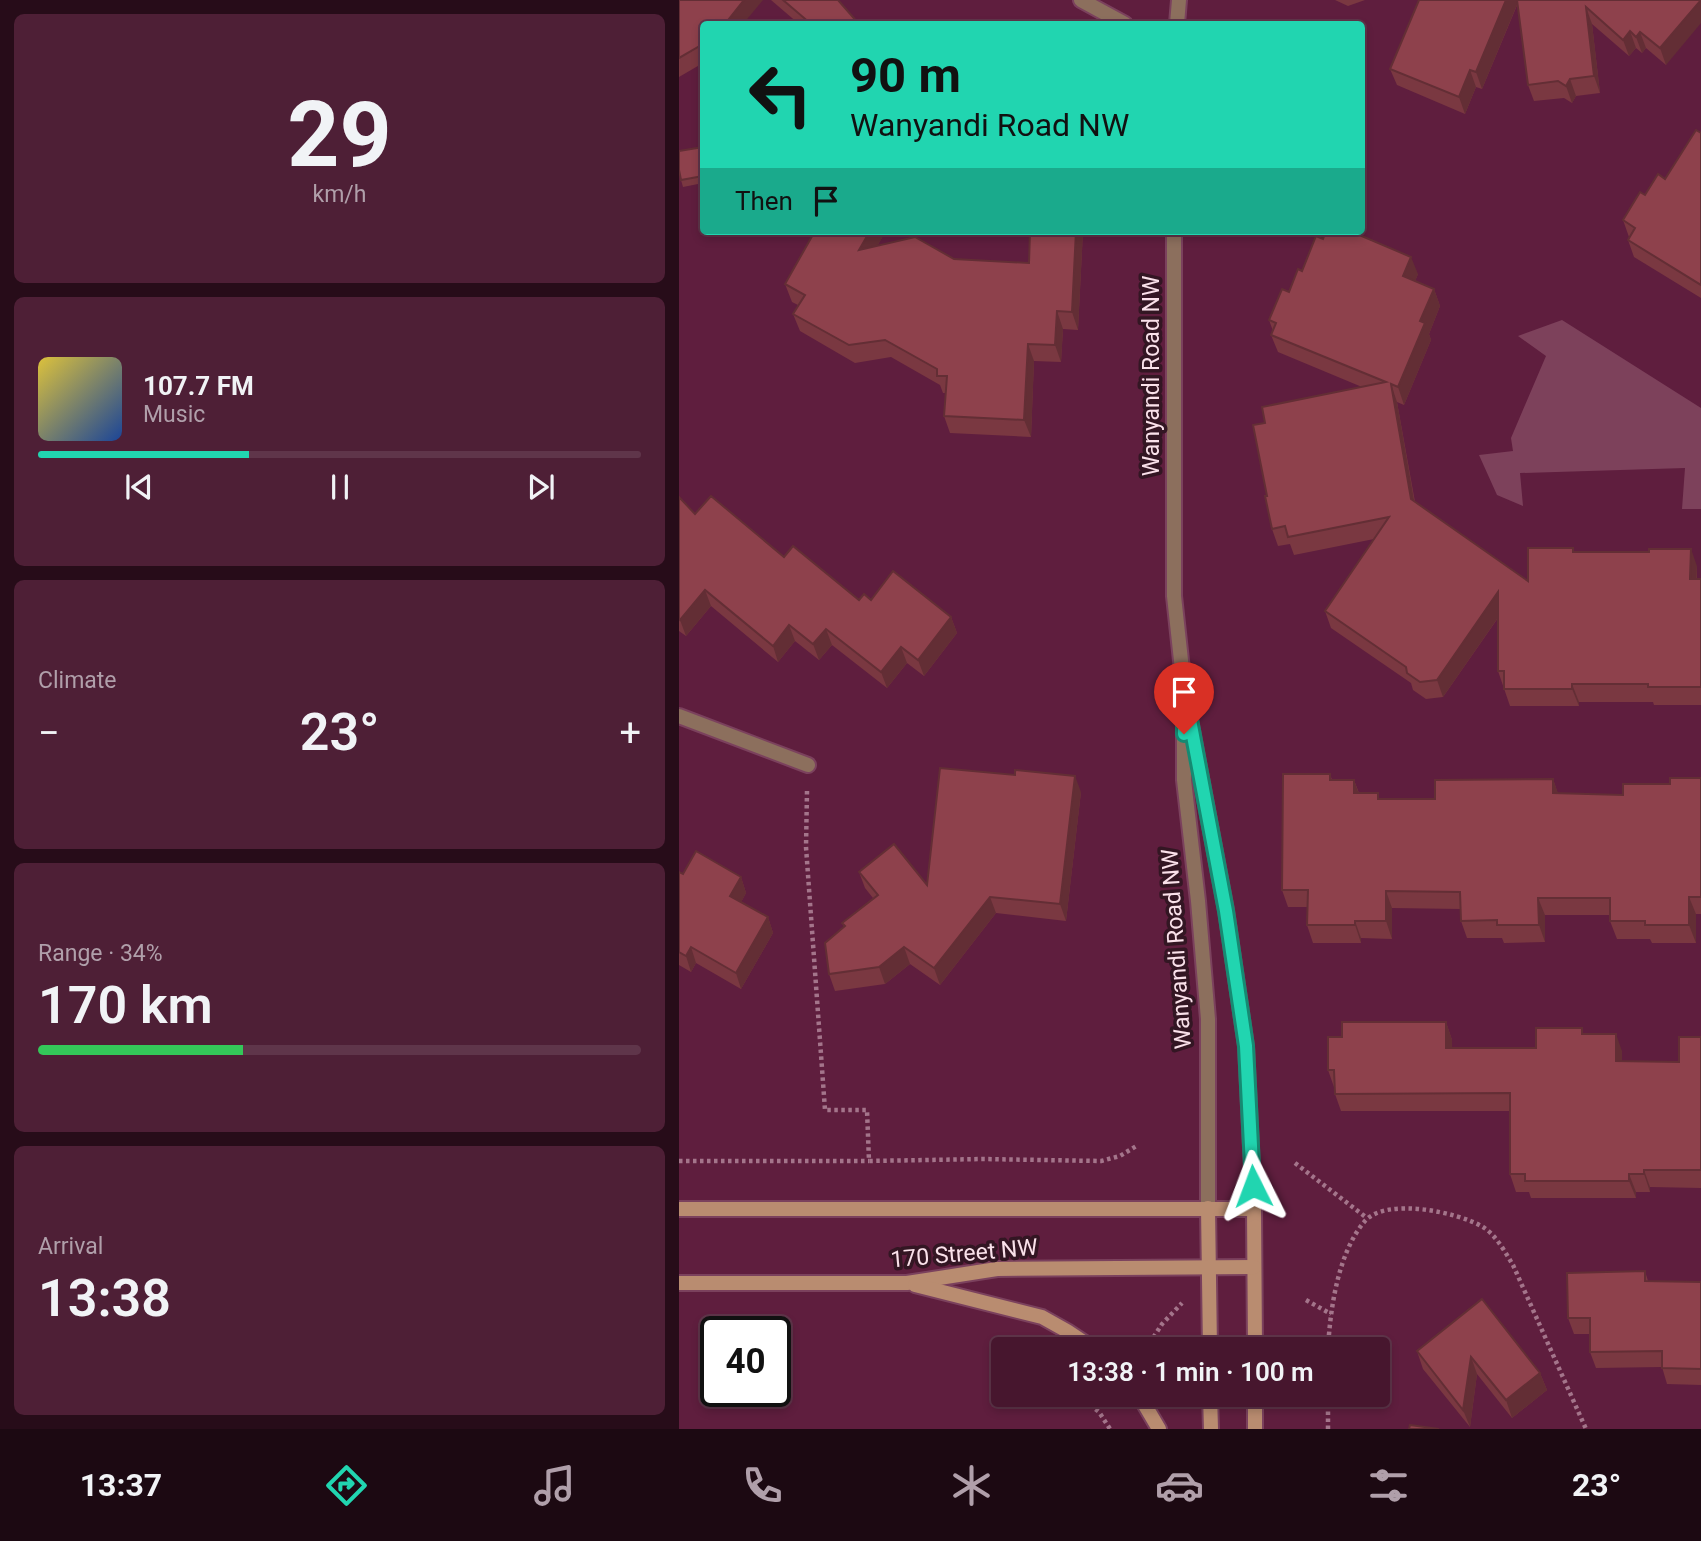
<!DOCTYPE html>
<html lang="en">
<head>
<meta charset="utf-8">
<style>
  :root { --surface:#47162e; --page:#4e1f36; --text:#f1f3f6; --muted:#b09faa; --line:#5f354a; --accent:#21d5b0 }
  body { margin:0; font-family:Roboto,sans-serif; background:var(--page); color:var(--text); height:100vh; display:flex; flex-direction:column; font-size:26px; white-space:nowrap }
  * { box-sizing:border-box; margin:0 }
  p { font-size:23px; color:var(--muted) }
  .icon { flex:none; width:38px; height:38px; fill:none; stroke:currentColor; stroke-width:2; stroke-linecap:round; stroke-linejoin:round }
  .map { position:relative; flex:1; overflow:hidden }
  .side { display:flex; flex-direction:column; gap:14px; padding:14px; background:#270c19; width:679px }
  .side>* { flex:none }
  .banner { position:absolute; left:21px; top:21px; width:665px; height:214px; border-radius:7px; box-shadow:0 4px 10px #0003,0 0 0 2px var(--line); background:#21d5b0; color:#111; overflow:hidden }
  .speed { position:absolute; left:21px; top:1316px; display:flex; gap:14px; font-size:35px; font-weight:700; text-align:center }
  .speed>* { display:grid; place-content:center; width:91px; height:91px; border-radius:50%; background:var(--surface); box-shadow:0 4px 10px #0003,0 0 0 2px var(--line); line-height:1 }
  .speed .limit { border:4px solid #111; border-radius:10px; background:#fff; color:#111 }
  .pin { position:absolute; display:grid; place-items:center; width:60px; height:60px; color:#fff; margin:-72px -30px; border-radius:50% 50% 50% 0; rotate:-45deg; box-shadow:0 0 7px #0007 }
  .pin .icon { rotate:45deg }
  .me { position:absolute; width:77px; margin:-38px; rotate:357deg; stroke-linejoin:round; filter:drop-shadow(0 0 5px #0008) }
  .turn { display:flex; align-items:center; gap:24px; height:147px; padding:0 35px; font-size:32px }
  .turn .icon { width:91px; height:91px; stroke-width:2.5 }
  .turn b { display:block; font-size:49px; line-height:60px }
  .then { display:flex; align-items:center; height:66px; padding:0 35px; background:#0003; gap:14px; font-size:26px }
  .big { font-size:52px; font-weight:600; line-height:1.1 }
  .side .tile { flex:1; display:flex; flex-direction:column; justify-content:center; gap:10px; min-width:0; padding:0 24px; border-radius:10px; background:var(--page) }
  .side .dial { align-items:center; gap:0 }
  .dial b { font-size:91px; line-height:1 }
  .song { display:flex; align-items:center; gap:21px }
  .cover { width:84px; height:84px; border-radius:10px; background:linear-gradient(135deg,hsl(50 70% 55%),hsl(220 70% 35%)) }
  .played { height:7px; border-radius:4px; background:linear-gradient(90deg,var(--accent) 35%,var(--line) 35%) }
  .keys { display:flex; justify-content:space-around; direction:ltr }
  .heat { display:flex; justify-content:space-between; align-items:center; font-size:38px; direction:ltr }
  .charge { height:10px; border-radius:5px; background:linear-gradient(90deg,#34c759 34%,var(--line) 0) }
  .trip { position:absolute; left:312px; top:1337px; width:399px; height:70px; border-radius:7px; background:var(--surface); box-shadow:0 4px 10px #0003,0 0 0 2px var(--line); font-weight:600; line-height:70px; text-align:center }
  .dock { display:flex; height:112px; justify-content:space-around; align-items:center; background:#1c0912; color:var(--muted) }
  .dock .icon { width:49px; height:49px }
  .dock .current { color:var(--accent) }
  .dock b { font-size:32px; color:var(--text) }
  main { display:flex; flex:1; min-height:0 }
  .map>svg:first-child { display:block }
  .green { fill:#7d415b }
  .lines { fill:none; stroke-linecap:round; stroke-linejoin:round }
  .minor-casing { stroke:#7b415d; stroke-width:18 }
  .tertiary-casing { stroke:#7b415d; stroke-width:18 }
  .secondary-casing { stroke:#7b415d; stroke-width:18 }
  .path { stroke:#a4758b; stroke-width:4.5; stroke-dasharray:3.5 3.5; stroke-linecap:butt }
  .minor { stroke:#8c6f5d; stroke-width:14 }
  .tertiary { stroke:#8c6f5d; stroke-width:14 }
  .secondary { stroke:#b98c70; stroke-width:14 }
  .wall { fill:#7a3841 }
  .shaded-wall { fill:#632e35 }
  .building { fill:#8e414c; stroke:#632e35; stroke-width:2 }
  .route-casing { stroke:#158a72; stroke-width:18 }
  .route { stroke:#21d5b0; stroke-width:12 }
  .labels { text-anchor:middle; stroke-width:7; stroke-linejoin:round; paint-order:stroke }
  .street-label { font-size:23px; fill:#fae1ea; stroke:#331623 }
</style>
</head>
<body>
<main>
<section class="side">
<div class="tile dial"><b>29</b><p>km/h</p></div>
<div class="tile">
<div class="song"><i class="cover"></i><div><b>107.7 FM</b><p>Music</p></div></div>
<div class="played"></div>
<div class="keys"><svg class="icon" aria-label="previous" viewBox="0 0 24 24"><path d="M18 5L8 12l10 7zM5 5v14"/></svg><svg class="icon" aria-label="pause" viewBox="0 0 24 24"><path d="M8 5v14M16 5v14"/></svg><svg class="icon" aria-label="next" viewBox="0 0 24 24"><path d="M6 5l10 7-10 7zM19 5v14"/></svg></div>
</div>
<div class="tile"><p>Climate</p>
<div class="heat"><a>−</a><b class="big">23°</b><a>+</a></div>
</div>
<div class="tile"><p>Range · 34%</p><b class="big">170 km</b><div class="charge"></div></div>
<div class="tile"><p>Arrival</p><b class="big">13:38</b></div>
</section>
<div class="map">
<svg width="1022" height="1429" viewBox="0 0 1022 1429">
  <rect width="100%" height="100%" fill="#5f1e3e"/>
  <polygon class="green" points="883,320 1022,408 1022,509 1003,509 1006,468 841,473 844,506 818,495 800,455 834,451 832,438 867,356 839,336"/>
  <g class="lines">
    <defs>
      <g id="minor">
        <polyline points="402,0 446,24"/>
        <polyline points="0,716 129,765"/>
      </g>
      <g id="tertiary">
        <polyline points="498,24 500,0"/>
        <polyline points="495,231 495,596 505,688 547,910 567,1046 575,1209"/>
        <polyline points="505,721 505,780 519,901 529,1019 529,1208"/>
      </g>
      <g id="secondary">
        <polyline points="529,1208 531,1349"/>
        <polyline points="0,1209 575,1209 576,1349"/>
        <polyline points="0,1283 228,1283 318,1269 575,1267"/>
        <polyline points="236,1285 363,1317 388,1331 415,1349"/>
        <polyline points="460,1395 480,1429"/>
        <polyline points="531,1395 532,1429"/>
        <polyline points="576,1395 576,1429"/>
      </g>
    </defs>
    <use href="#minor" class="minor-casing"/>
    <use href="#tertiary" class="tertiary-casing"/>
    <use href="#secondary" class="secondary-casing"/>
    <g class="path">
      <polyline points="128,791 127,847 146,1110 188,1110 190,1161 303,1159 422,1161 441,1156 459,1145"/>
      <polyline points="0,1161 190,1161"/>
      <polyline points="616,1163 688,1218"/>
      <polyline points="627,1300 652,1314"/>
      <polyline points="467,1349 483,1324 503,1303"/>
      <path d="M649 1349C651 1310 659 1252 686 1221 707 1197 779 1212 804 1227 817 1235 826 1252 834 1265L907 1429"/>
      <polyline points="417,1395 409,1403 420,1412 431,1429"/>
      <polyline points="649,1429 649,1395"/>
    </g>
    <use href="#minor" class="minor"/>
    <use href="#tertiary" class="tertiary"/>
    <use href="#secondary" class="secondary"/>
  </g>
  <g class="wall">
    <polygon points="0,0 24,24 24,63 0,77"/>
    <polygon points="92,0 159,0 180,24 120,24"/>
    <polygon points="656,0 686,0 669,6"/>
    <polygon points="740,0 1022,0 987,65 967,48 963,53 957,48 950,56 913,24 921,93 897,96 893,103 885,98 855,101 849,85 839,3 803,89 797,87 786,114 718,85 711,69"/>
    <polygon points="1022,133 1022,298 955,257 949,240 950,237 944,220 966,195 986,179"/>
    <polygon points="24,147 24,183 4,187 2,180"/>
    <polygon points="136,231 207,231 198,246 275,259 350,263 404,231 399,330 384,329 382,362 355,361 352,437 271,433 265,416 267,393 264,393 261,385 212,357 176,363 121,331 114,314 119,305 113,302 106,284"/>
    <polygon points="623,271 739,274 736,281 755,289 761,306 750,334 752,340 725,405 718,402 736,502 849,581 895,552 1018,566 1018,579 1022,579 1022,705 975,705 974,702 900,702 900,706 831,706 819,671 819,618 764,697 747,699 734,690 732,683 652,628 646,611 695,539 615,555 611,544 599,546 593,529 588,496 586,423 683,387 599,352 592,335 594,331 590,320"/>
    <polygon points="0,497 16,514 105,557 180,600 192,600 272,617 278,633 245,676 228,663 208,688 153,645 140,660 116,641 99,662 32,606 7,636 0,631"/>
    <polygon points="651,774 653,780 675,780 680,793 701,799 756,799 874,779 879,794 944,795 1022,778 1022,914 1017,914 1017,943 973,943 971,939 938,939 931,921 931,915 866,915 866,942 825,943 823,938 788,938 782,921 782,909 713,908 713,939 682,938 682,943 634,943 628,925 628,907 609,907 603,890"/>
    <polygon points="402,792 387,921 317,913 261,985 231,964 206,984 156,991 150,974 165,927 163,923 194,898 186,888 180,872 248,885"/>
    <polygon points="0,872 4,874 62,877 67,893 62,902 89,917 94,933 62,989 17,963 12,972 0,965"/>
    <polygon points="767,1022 773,1040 773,1048 857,1048 905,1034 943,1051 943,1061 1000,1062 1022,1037 1022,1188 971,1187 971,1192 957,1192 957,1198 852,1198 850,1192 837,1192 831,1174 831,1111 662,1111 656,1094 655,1087 649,1070 663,1037"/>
    <polygon points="966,1271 969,1281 1022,1282 1022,1385 988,1384 983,1367 917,1368 911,1352 911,1334 895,1334 889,1318"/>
    <polygon points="803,1299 861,1373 868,1390 833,1418 798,1374 791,1427 744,1369 738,1351"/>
  </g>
  <g class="shaded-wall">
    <polygon points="65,0 84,0 64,24 46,24"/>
    <polygon points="827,0 840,0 803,89 797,72"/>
    <polygon points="1022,0 1022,23 987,65 981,48"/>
    <polygon points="907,7 913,24 921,93 915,76"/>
    <polygon points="951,31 957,48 950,56 944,40"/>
    <polygon points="961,32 967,48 963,53 957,37"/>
    <polygon points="791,70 797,87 786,114 780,97"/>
    <polygon points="891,79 897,96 893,103 887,86"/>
    <polygon points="191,231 207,231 186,267 180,250"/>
    <polygon points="397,231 404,231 399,330 393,312"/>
    <polygon points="732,257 739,274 731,294 724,276"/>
    <polygon points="755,289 761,306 750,334 752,340 725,405 719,387 741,321"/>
    <polygon points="378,311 384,329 382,362 376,345"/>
    <polygon points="349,344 355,361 352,437 345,420"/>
    <polygon points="712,384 718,402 738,517 732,499"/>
    <polygon points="1012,549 1018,566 1017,597 1011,579"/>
    <polygon points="26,590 32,606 7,636 1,620"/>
    <polygon points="819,592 825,609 764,697 758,680"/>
    <polygon points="272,617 278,633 245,676 239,660"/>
    <polygon points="110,625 116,641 99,662 94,646"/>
    <polygon points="147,629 153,645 140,660 134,644"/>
    <polygon points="222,647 228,663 208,688 202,672"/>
    <polygon points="893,684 900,702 900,706 893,689"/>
    <polygon points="396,776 402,792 387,921 381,904"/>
    <polygon points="874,779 880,796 874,793"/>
    <polygon points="675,780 681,797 675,793"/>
    <polygon points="62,877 67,893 57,912 51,896"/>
    <polygon points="707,891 713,908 713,939 707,921"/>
    <polygon points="311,897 317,913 261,985 255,968"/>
    <polygon points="1010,897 1017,914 1017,943 1010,925"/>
    <polygon points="859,898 866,915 866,942 860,925"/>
    <polygon points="89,917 94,933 62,989 57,973"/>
    <polygon points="676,921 682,938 682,943 676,925"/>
    <polygon points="12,947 17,963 12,972 7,956"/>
    <polygon points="225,947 231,964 206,984 200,967"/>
    <polygon points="767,1022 773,1040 773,1065 767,1048"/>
    <polygon points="937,1034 943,1051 943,1079 937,1061"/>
    <polygon points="965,1170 971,1187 971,1192 965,1174"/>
    <polygon points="950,1174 957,1192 957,1198 950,1181"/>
    <polygon points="792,1357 798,1374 791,1427 784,1410"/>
    <polygon points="861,1373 868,1390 833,1418 827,1400"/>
  </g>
  <g class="building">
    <polygon points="0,0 65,0 46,24 47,24 24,24 24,44 0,58"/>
    <polygon points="104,0 159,0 180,24 128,24 131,23"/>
    <polygon points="740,0 827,0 797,72 791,70 780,97 711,69"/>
    <polygon points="838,0 1022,0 981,48 961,32 957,37 951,31 944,40 907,7 915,76 891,79 887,86 879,81 849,85"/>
    <polygon points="1017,130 1022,133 1022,285 949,240 956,228 944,220 961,192 966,195 979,174 986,179"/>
    <polygon points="24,147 24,176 2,180 0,170 0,151"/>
    <polygon points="136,231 191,231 180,250 236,237 275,259 350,263 351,231 397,231 393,312 378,311 376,345 349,344 345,420 265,416 268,376 258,376 258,369 206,340 170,345 114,314 126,295 106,284"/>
    <polygon points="647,231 671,231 732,257 724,276 755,289 741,321 746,323 719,387 712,384 732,499 849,581 849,548 894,548 894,552 970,552 970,549 1012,549 1011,579 1022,579 1022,687 969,687 969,684 893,684 893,689 825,689 825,671 819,671 819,592 758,680 741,682 728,673 727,667 646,611 710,517 609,537 606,526 593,529 586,496 588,496 574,425 586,423 583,407 707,382 592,335 597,323 590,320 603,289 610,292 619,269 623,271 637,236 644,239"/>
    <polygon points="32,496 105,557 114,546 180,600 185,594 192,600 214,571 272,617 239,660 222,647 202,672 147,629 134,644 110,625 94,646 26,590 1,620 0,619 0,497 16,514"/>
    <polygon points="261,768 336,775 336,770 396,776 381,904 311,897 255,968 225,947 200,967 150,974 146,943 166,926 163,923 199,895 180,872 215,844 248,885"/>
    <polygon points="604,774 651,774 651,780 675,780 675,793 699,793 699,799 756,799 756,780 874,779 874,793 944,795 944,784 991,784 991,778 1022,778 1022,897 1010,897 1010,925 966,925 966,921 931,921 931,898 859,898 860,925 818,925 818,920 782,921 781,892 707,891 707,921 676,921 676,925 628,925 629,890 603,890"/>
    <polygon points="17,851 62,877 51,896 89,917 57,973 12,947 7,956 0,952 0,872 4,874"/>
    <polygon points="663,1022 767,1022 767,1048 857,1048 857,1028 903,1028 903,1034 937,1034 937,1061 1000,1062 1000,1037 1022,1037 1022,1170 965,1170 965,1174 950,1174 950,1181 846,1181 846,1174 831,1174 831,1093 656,1094 655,1070 649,1070 649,1037 663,1037"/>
    <polygon points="966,1271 966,1281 1022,1282 1022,1369 983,1368 983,1351 911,1352 911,1318 889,1318 888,1273"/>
    <polygon points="803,1299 861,1373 827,1400 792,1357 784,1410 738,1351"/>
    <polygon points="731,1425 760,1429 730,1429"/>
  </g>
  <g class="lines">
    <defs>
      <polyline id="route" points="505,734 505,688 547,911 567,1046 574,1186"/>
    </defs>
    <use href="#route" class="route-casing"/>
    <use href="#route" class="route"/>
  </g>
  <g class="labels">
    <g class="street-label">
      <text transform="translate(472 376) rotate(-90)" y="8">Wanyandi Road NW</text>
      <text transform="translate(497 949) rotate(-94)" y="8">Wanyandi Road NW</text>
      <text transform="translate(285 1253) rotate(-5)" y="8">170 Street NW</text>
    </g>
  </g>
</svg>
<div class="speed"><div class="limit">40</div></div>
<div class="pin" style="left:505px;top:734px;background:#d93025"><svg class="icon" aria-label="arrive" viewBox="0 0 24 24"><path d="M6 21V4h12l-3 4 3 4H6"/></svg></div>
<svg class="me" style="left:574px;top:1186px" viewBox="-20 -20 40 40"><path d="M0-17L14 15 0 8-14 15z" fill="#21d5b0" stroke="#fff" stroke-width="4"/></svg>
<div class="trip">13:38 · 1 min · 100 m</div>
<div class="banner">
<div class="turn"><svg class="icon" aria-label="left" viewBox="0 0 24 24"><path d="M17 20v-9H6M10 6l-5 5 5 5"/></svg><div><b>90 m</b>Wanyandi Road NW</div></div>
<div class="then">Then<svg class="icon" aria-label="arrive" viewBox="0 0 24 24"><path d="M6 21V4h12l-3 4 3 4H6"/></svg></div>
</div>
</div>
</main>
<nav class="dock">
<b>13:37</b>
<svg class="icon current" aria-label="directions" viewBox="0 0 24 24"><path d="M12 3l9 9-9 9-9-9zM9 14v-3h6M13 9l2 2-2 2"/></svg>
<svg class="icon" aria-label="music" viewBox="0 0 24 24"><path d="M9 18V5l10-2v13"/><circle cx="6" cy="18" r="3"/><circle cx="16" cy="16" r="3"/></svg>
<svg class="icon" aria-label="phone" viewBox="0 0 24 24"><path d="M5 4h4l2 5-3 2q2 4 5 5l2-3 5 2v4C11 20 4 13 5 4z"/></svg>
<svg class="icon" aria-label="climate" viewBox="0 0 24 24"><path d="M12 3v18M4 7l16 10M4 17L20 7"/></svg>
<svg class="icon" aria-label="car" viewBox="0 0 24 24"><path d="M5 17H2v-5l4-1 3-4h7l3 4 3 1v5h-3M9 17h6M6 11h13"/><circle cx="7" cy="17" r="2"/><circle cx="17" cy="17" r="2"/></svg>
<svg class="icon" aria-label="filters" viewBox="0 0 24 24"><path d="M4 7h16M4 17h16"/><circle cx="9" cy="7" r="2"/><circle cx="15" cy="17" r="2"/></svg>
<b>23°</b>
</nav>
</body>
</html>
